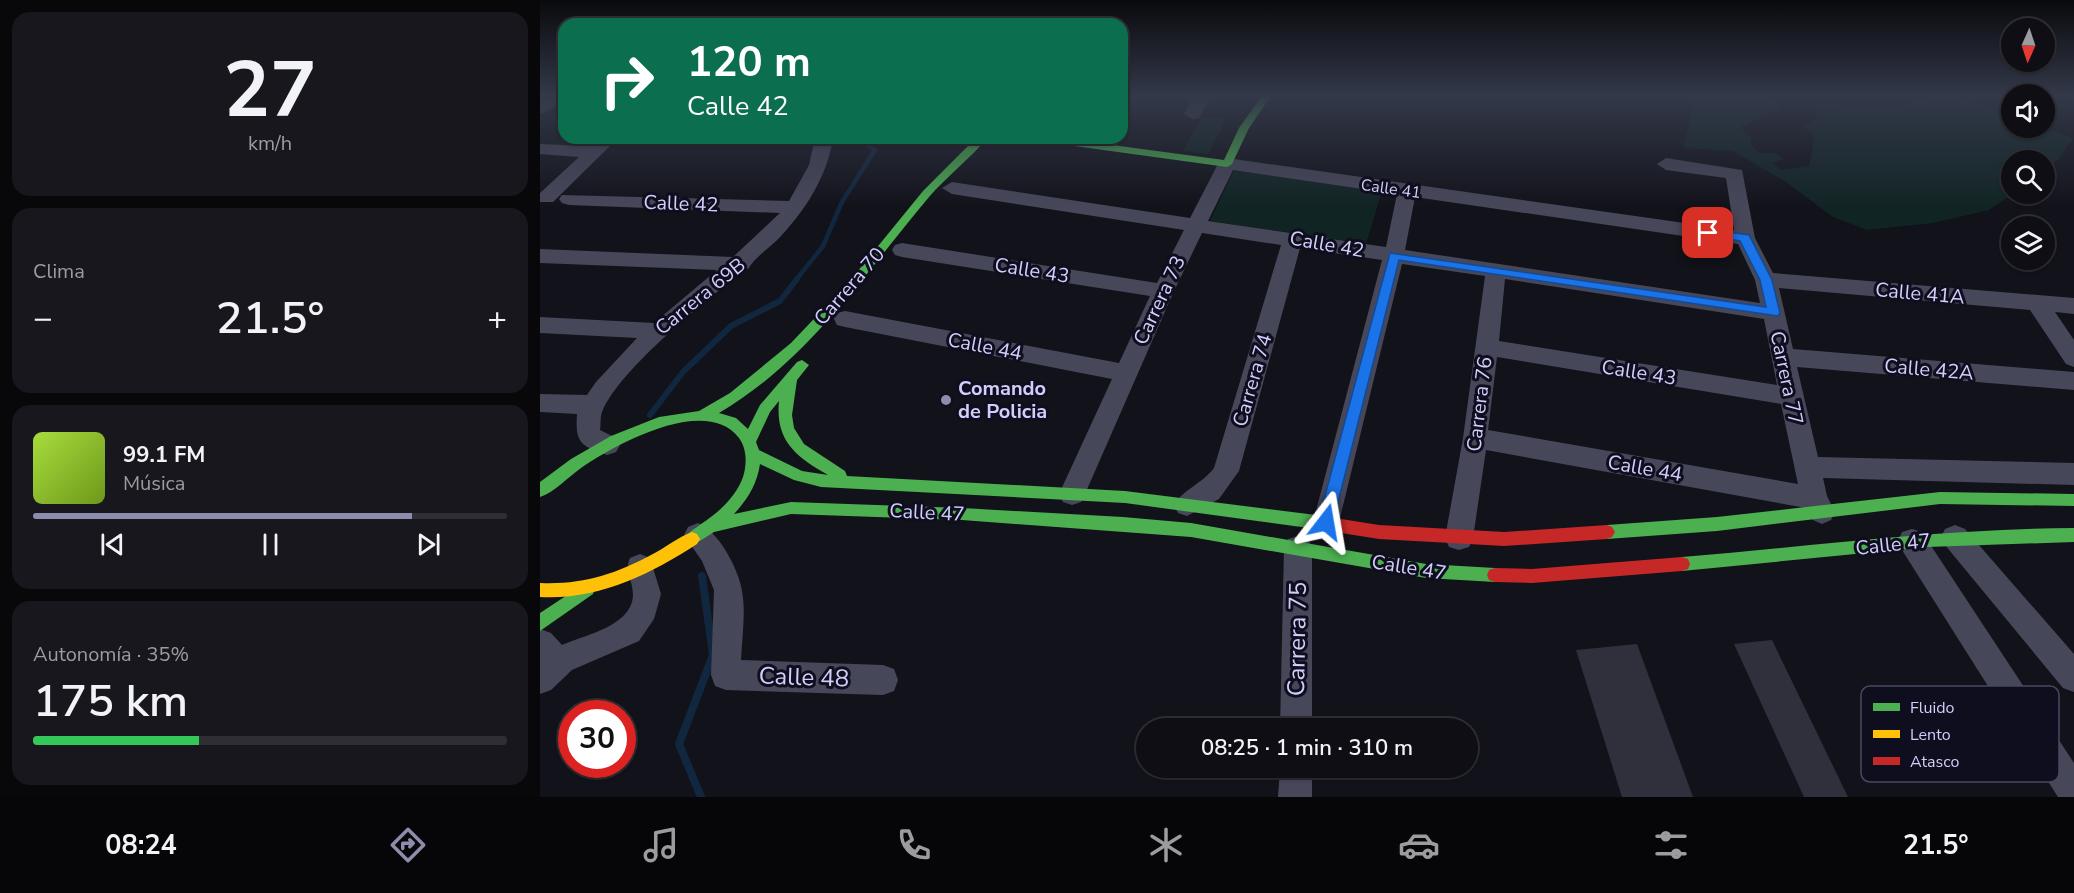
<!DOCTYPE html>
<html lang="es">
<head>
<meta charset="utf-8">
<style>
  :root { --surface:#0e0e14; --page:#17171d; --text:#f1f3f6; --muted:#9b9ca0; --line:#2e2e34; --accent:#8e8cac }
  body { margin:0; font-family:"Nunito Sans",sans-serif; background:var(--page); color:var(--text); height:100vh; display:flex; flex-direction:column; font-size:22px; white-space:nowrap }
  * { box-sizing:border-box; margin:0 }
  p { font-size:20px; color:var(--muted) }
  .icon { flex:none; width:33px; height:33px; fill:none; stroke:currentColor; stroke-width:2; stroke-linecap:round; stroke-linejoin:round }
  .map { position:relative; flex:1; overflow:hidden }
  .sheet { display:flex; flex-direction:column; gap:12px; padding:12px; background:#08080b; width:540px }
  .sheet>* { flex:none }
  .hud { position:absolute; left:18px; top:18px; width:570px; height:126px; border-radius:18px; box-shadow:0 2px 4px #0004,0 0 0 2px var(--line); background:#0b6e4f; color:#fff; overflow:hidden }
  .needle { width:39px; rotate:183deg }
  .fabs { position:absolute; left:1461px; top:18px; display:grid; gap:12px }
  .fabs a { display:grid; place-items:center; width:54px; height:54px; border-radius:50%; background:var(--surface); box-shadow:0 2px 4px #0004,0 0 0 2px var(--line); font-size:30px }
  .speed { position:absolute; left:18px; top:700px; display:flex; gap:12px; font-size:30px; font-weight:700; text-align:center }
  .speed>* { display:grid; place-content:center; width:78px; height:78px; border-radius:50%; background:var(--surface); box-shadow:0 2px 4px #0004,0 0 0 2px var(--line); line-height:1 }
  .speed .limit { border:9px solid #d22; background:#fff; color:#111 }
  .pin { position:absolute; display:grid; place-items:center; width:51px; height:51px; color:#fff; margin:-26px; border-radius:12px; box-shadow:0 3px 9px #0006 }
  .me { position:absolute; width:66px; margin:-33px; rotate:14deg; stroke-linejoin:round; filter:drop-shadow(0 0 4px #0008) }
  .turn { display:flex; align-items:center; gap:21px; height:126px; padding:0 30px; font-size:27px }
  .turn .icon { width:78px; height:78px; stroke-width:2.5 }
  .turn b { display:block; font-size:42px; line-height:51px }
  .big { font-size:45px; font-weight:600; line-height:1.1 }
  .sheet .card { flex:1; display:flex; flex-direction:column; justify-content:center; gap:9px; min-width:0; padding:0 21px; border-radius:18px; background:var(--page) }
  .sheet .dial { align-items:center; gap:0 }
  .dial b { font-size:78px; line-height:1 }
  .song { display:flex; align-items:center; gap:18px }
  .cover { width:72px; height:72px; border-radius:9px; background:linear-gradient(135deg,hsl(80 70% 55%),hsl(80 70% 35%)) }
  .played { height:6px; border-radius:3px; background:linear-gradient(90deg,var(--accent) 80%,var(--line) 80%) }
  .keys { display:flex; justify-content:space-around; direction:ltr }
  .heat { display:flex; justify-content:space-between; align-items:center; font-size:33px; direction:ltr }
  .charge { height:9px; border-radius:4px; background:linear-gradient(90deg,#34c759 35%,var(--line) 0) }
  .trip { position:absolute; left:596px; top:718px; width:342px; height:60px; border-radius:30px; background:var(--surface); box-shadow:0 2px 4px #0004,0 0 0 2px var(--line); font-weight:600; line-height:60px; text-align:center }
  .menu { display:flex; height:96px; justify-content:space-around; align-items:center; background:#060608; color:var(--muted) }
  .menu .icon { width:42px; height:42px }
  .menu .current { color:var(--accent) }
  .menu b { font-size:27px; color:var(--text) }
  main { display:flex; flex:1; min-height:0 }
  .map>svg:first-child { display:block }
  .green { fill:#112424 }
  .lines { fill:none; stroke-linecap:round; stroke-linejoin:round }
  .stream-far2 { stroke:#11263f; stroke-width:4.5 }
  .stream-far1 { stroke:#11263f; stroke-width:6 }
  .stream { stroke:#11263f; stroke-width:8 }
  .building { fill:#302f3c }
  .street { fill:#47475a; fill-rule:evenodd }
  .fast { fill:#4caf50; fill-rule:evenodd }
  .slow { fill:#ffc107; fill-rule:evenodd }
  .jam { fill:#c62828; fill-rule:evenodd }
  .route { fill:#1a73e8; stroke:#114b97; stroke-width:1.5 }
  .poi-dot { fill:#8e8cac; stroke:#0f0e1e; stroke-width:2 }
  .labels { text-anchor:middle; stroke-width:6; stroke-linejoin:round; paint-order:stroke }
  .far-street-label { font-size:16px; fill:#d1cefb; stroke:#0f0e1e }
  .street-label { font-size:20px; fill:#d1cefb; stroke:#0f0e1e }
  .poi-label { font-size:20px; font-weight:bold; fill:#d1cefb; stroke:#0f0e1e; text-anchor:start }
  .near-street-label { font-size:24px; fill:#d1cefb; stroke:#0f0e1e }
  .key { fill:#0f0e1e; stroke:#494860; stroke-width:1.5 }
  .key-label { font-size:16px; fill:#d1cefb }
</style>
</head>
<body>
<main>
<section class="sheet">
<div class="card dial"><b>27</b><p>km/h</p></div>
<div class="card"><p>Clima</p>
<div class="heat"><a>−</a><b class="big">21.5°</b><a>+</a></div>
</div>
<div class="card">
<div class="song"><i class="cover"></i><div><b>99.1 FM</b><p>Música</p></div></div>
<div class="played"></div>
<div class="keys"><svg class="icon" aria-label="previous" viewBox="0 0 24 24"><path d="M18 5L8 12l10 7zM5 5v14"/></svg><svg class="icon" aria-label="pause" viewBox="0 0 24 24"><path d="M8 5v14M16 5v14"/></svg><svg class="icon" aria-label="next" viewBox="0 0 24 24"><path d="M6 5l10 7-10 7zM19 5v14"/></svg></div>
</div>
<div class="card"><p>Autonomía · 35%</p><b class="big">175 km</b><div class="charge"></div></div>
</section>
<div class="map">
<svg width="1534" height="797" viewBox="0 0 1534 797">
  <rect width="100%" height="100%" fill="#12121a"/>
  <g class="green">
    <polygon points="1156,96 1218,96 1236,100 1239,110 1200,127 1211,137 1211,145 1219,153 1236,153 1244,159 1232,163 1242,170 1269,166 1275,136 1264,127 1277,119 1274,105 1363,106 1391,96 1414,96 1471,114 1472,128 1505,127 1533,138 1518,160 1505,170 1504,160 1472,160 1472,194 1449,210 1393,223 1327,230 1293,217 1246,182 1193,151 1143,148"/>
    <polygon points="662,116 686,119 668,154 643,151"/>
    <polygon points="694,170 842,191 826,244 670,221"/>
  </g>
  <g class="lines">
    <polyline class="stream-far2" points="256,280 283,246 302,202 335,150 317,138"/>
    <polyline class="stream-far1" points="110,415 143,372 191,326 240,301 257,279"/>
    <polyline class="stream" points="161,797 139,744 173,655 162,576"/>
  </g>
  <g class="building">
    <polygon points="1232,640 1308,797 1264,797 1194,644"/>
    <polygon points="1097,644 1153,797 1082,797 1036,650"/>
  </g>
  <g class="lines">
    <g class="street">
      <polygon points="9,96 24,96 24,102 0,114 0,102"/>
      <polygon points="654,96 671,96 659,118 653,119 644,114"/>
      <polygon points="59,138 78,138 13,202 0,202 0,193 39,157 0,154 0,144 50,146"/>
      <path d="M275 138H293C287 176 267 208 241 236 231 247 216 256 208 269L203 270C165 303 81 367 62 412 60 417 61 425 60 430L76 438 80 445 76 452 67 455C40 446 35 442 37 414L0 412V394L47 395 56 382 97 338 0 333V317L114 323 177 270 0 263V249L193 257 240 213 29 205 22 203 19 199 22 195 249 201 269 165Z"/>
      <path d="M687 158 1194 230 1186 178 1126 170 1117 164 1126 158 1202 170 1215 238 1233 273 1534 298V314L1515 312 1534 340V367L1526 364 1490 310 1239 288 1253 349 1534 372V390L1257 367 1278 457 1534 463V485L1283 478 1287 496 1295 512 1291 520 1282 524 1273 520 1266 508 946 450 933 538 929 547 919 550 909 547 905 538 923 438 945 276 862 264 799 522 796 530 786 534 776 530 773 522 842 260 760 248 699 471 679 499 647 516 638 513 634 505C641 491 663 483 674 468L741 245 662 233 634 291 545 494 541 502 532 505 523 502 519 494 572 379 305 327 297 325 294 319 297 313 305 311 579 363 610 296 362 257 355 255 352 250 355 245 362 243 617 283 644 230 412 194 402 188 412 182 650 218 678 164ZM693 170 857 194 846 247 668 221ZM875 197 1198 244 1215 280 1220 303 865 250ZM965 279 1224 319 1237 385 959 341ZM957 357 1241 404 1258 484 948 430Z"/>
      <path d="M158 523C178 530 199 570 202 591 206 612 202 638 201 660L343 665 354 669 358 680 354 691 343 695 186 690 175 686 171 675 174 590 162 561 144 535 148 527Z"/>
      <polygon points="1415,525 1425,529 1534,654 1534,692 1523,688 1405,545 1401,537 1405,529"/>
      <polygon points="1372,529 1382,532 1534,763 1534,797 1518,797 1362,550 1358,541 1362,532"/>
      <polygon points="758,536 768,539 772,548 772,729 740,729 744,548 748,539"/>
      <path d="M100 554 110 558 121 594 114 619 99 641 32 670 11 690 0 694V629L11 633 22 645C45 635 92 626 93 595 93 580 84 572 90 558Z"/>
      <polygon points="740,768 772,768 772,797 738,797"/>
    </g>
    <g class="fast">
      <polygon points="722,96 731,96 709,128 692,164 687,167 498,141 493,138 520,138 684,160 699,128"/>
      <path d="M436 138H447C430 159 407 176 389 197 325 273 268 361 179 413L196 418 208 429 220 405 257 362 262 360 269 365 257 380 252 415 254 428 264 444 305 471 307 476 585 491 776 515 781 517 784 522 781 527 776 529 585 503 281 487 254 480 220 464C217 484 208 499 194 514L251 502 422 508 583 517 651 523 886 564 955 568 961 570 963 575 961 580 955 582 886 578 651 537 422 520 251 514 174 532 152 546 147 544 144 539C148 532 155 529 161 524 178 513 196 497 203 477 207 464 207 449 199 438 166 394 74 445 41 468 28 477 15 492 0 497V482L31 459 71 436 119 417 159 411 190 393 251 343 308 283 383 191ZM239 401C235 441 256 457 288 475L262 471 219 450 216 442 230 412Z"/>
      <polygon points="1400,492 1534,494 1534,506 1400,504 1177,531 1067,539 1062,537 1059,532 1062,527 1067,525 1177,517"/>
      <path d="M1534 528V542L1387 547 1142 571 1136 569 1134 564 1136 559 1142 557C1273 546 1403 529 1534 528Z"/>
      <polygon points="47,582 53,584 55,589 53,594 0,631 0,613"/>
    </g>
    <path class="slow" d="M152 532 157 534 160 539 157 544C109 575 59 600 0 597V583C41 585 76 574 111 555 125 548 138 537 152 532Z"/>
    <g class="jam">
      <polygon points="776,515 839,525 964,532 1067,525 1072,527 1075,532 1072,537 1067,539 964,546 839,539 776,529 771,527 768,522 771,517"/>
      <polygon points="1142,557 1148,559 1150,564 1148,569 1142,571 992,583 955,582 949,580 947,575 949,570 955,568 992,569"/>
    </g>
  </g>
  <linearGradient id="sky" x2="0" y2="1"><stop stop-color="#0a0a0e"/><stop offset="0.46" stop-color="#333949"/><stop offset="1" stop-color="#333949" stop-opacity="0"/></linearGradient>
  <rect width="1534" height="208" fill="url(#sky)"/>
  <polygon class="route" points="1168,229 1209,235 1232,280 1240,313 1238,316 859,260 793,522 786,529 780,527 778,522 850,253 1226,307 1220,280 1200,241 1164,235 1164,230"/>
  <circle class="poi-dot" cx="406" cy="400" r="6"/>
  <g class="labels">
    <g class="far-street-label">
      <text transform="translate(851 188) rotate(8)" y="6">Calle 41</text>
    </g>
    <g class="street-label">
      <text transform="translate(141 203) rotate(2)" y="7">Calle 42</text>
      <text transform="translate(787 244) rotate(10)" y="7">Calle 42</text>
      <text transform="translate(492 270) rotate(9)" y="7">Calle 43</text>
      <text transform="translate(309 286) rotate(-49)" y="7">Carrera 70</text>
      <text transform="translate(1380 293) rotate(5)" y="7">Calle 41A</text>
      <text transform="translate(160 296) rotate(-39)" y="7">Carrera 69B</text>
      <text transform="translate(619 300) rotate(-65)" y="7">Carrera 73</text>
      <text transform="translate(445 346) rotate(11)" y="7">Calle 44</text>
      <text transform="translate(1389 369) rotate(5)" y="7">Calle 42A</text>
      <text transform="translate(1099 372) rotate(9)" y="7">Calle 43</text>
      <text transform="translate(1247 378) rotate(78)" y="7">Carrera 77</text>
      <text transform="translate(712 380) rotate(-74)" y="7">Carrera 74</text>
      <text transform="translate(939 404) rotate(-83)" y="7">Carrera 76</text>
      <text transform="translate(1105 468) rotate(10)" y="7">Calle 44</text>
      <text transform="translate(387 512) rotate(3)" y="7">Calle 47</text>
      <text transform="translate(1353 544) rotate(-6)" y="7">Calle 47</text>
      <text transform="translate(869 567) rotate(9)" y="7">Calle 47</text>
    </g>
    <g class="poi-label">
      <text x="418" y="395">Comando<tspan x="418" dy="23">de Policia</tspan></text>
    </g>
    <g class="near-street-label">
      <text transform="translate(757 639) rotate(-89)" y="8">Carrera 75</text>
      <text transform="translate(264 677) rotate(2)" y="8">Calle 48</text>
    </g>
  </g>
  <rect x="1321" y="686" width="198" height="96" rx="9" class="key"/>
  <rect x="1333" y="703" width="27" height="8" fill="#4caf50"/>
  <rect x="1333" y="730" width="27" height="8" fill="#ffc107"/>
  <rect x="1333" y="757" width="27" height="8" fill="#c62828"/>
  <g class="key-label">
    <text x="1370" y="713">Fluido</text>
    <text x="1370" y="740">Lento</text>
    <text x="1370" y="767">Atasco</text>
  </g>
</svg>
<div class="fabs">
<a><svg class="needle" viewBox="-14 -14 28 28"><path d="M0-13l5 13h-10z" fill="#e53935"/><path d="M0 13l5-13h-10z" fill="#9b9ca0"/></svg></a>
<a><svg class="icon" aria-label="sound" viewBox="0 0 24 24"><path d="M4 9h4l5-4v14l-5-4H4zM17 9q2 3 0 6"/></svg></a>
<a><svg class="icon" aria-label="search" viewBox="0 0 24 24"><circle cx="10" cy="10" r="6"/><path d="M15 15l6 6"/></svg></a>
<a><svg class="icon" aria-label="layers" viewBox="0 0 24 24"><path d="M12 4l9 5-9 5-9-5zM3 14l9 5 9-5"/></svg></a>
</div>
<div class="speed"><div class="limit">30</div></div>
<div class="pin" style="left:1168px;top:233px;background:#d93025"><svg class="icon" aria-label="arrive" viewBox="0 0 24 24"><path d="M6 21V4h12l-3 4 3 4H6"/></svg></div>
<svg class="me" style="left:786px;top:522px" viewBox="-20 -20 40 40"><path d="M0-17L14 15 0 8-14 15z" fill="#1a73e8" stroke="#fff" stroke-width="4"/></svg>
<div class="trip">08:25 · 1 min · 310 m</div>
<div class="hud">
<div class="turn"><svg class="icon" aria-label="right" viewBox="0 0 24 24"><path d="M7 20v-9h11M14 6l5 5-5 5"/></svg><div><b>120 m</b>Calle 42</div></div>
</div>
</div>
</main>
<nav class="menu">
<b>08:24</b>
<svg class="icon current" aria-label="directions" viewBox="0 0 24 24"><path d="M12 3l9 9-9 9-9-9zM9 14v-3h6M13 9l2 2-2 2"/></svg>
<svg class="icon" aria-label="music" viewBox="0 0 24 24"><path d="M9 18V5l10-2v13"/><circle cx="6" cy="18" r="3"/><circle cx="16" cy="16" r="3"/></svg>
<svg class="icon" aria-label="phone" viewBox="0 0 24 24"><path d="M5 4h4l2 5-3 2q2 4 5 5l2-3 5 2v4C11 20 4 13 5 4z"/></svg>
<svg class="icon" aria-label="climate" viewBox="0 0 24 24"><path d="M12 3v18M4 7l16 10M4 17L20 7"/></svg>
<svg class="icon" aria-label="car" viewBox="0 0 24 24"><path d="M5 17H2v-5l4-1 3-4h7l3 4 3 1v5h-3M9 17h6M6 11h13"/><circle cx="7" cy="17" r="2"/><circle cx="17" cy="17" r="2"/></svg>
<svg class="icon" aria-label="filters" viewBox="0 0 24 24"><path d="M4 7h16M4 17h16"/><circle cx="9" cy="7" r="2"/><circle cx="15" cy="17" r="2"/></svg>
<b>21.5°</b>
</nav>
</body>
</html>
